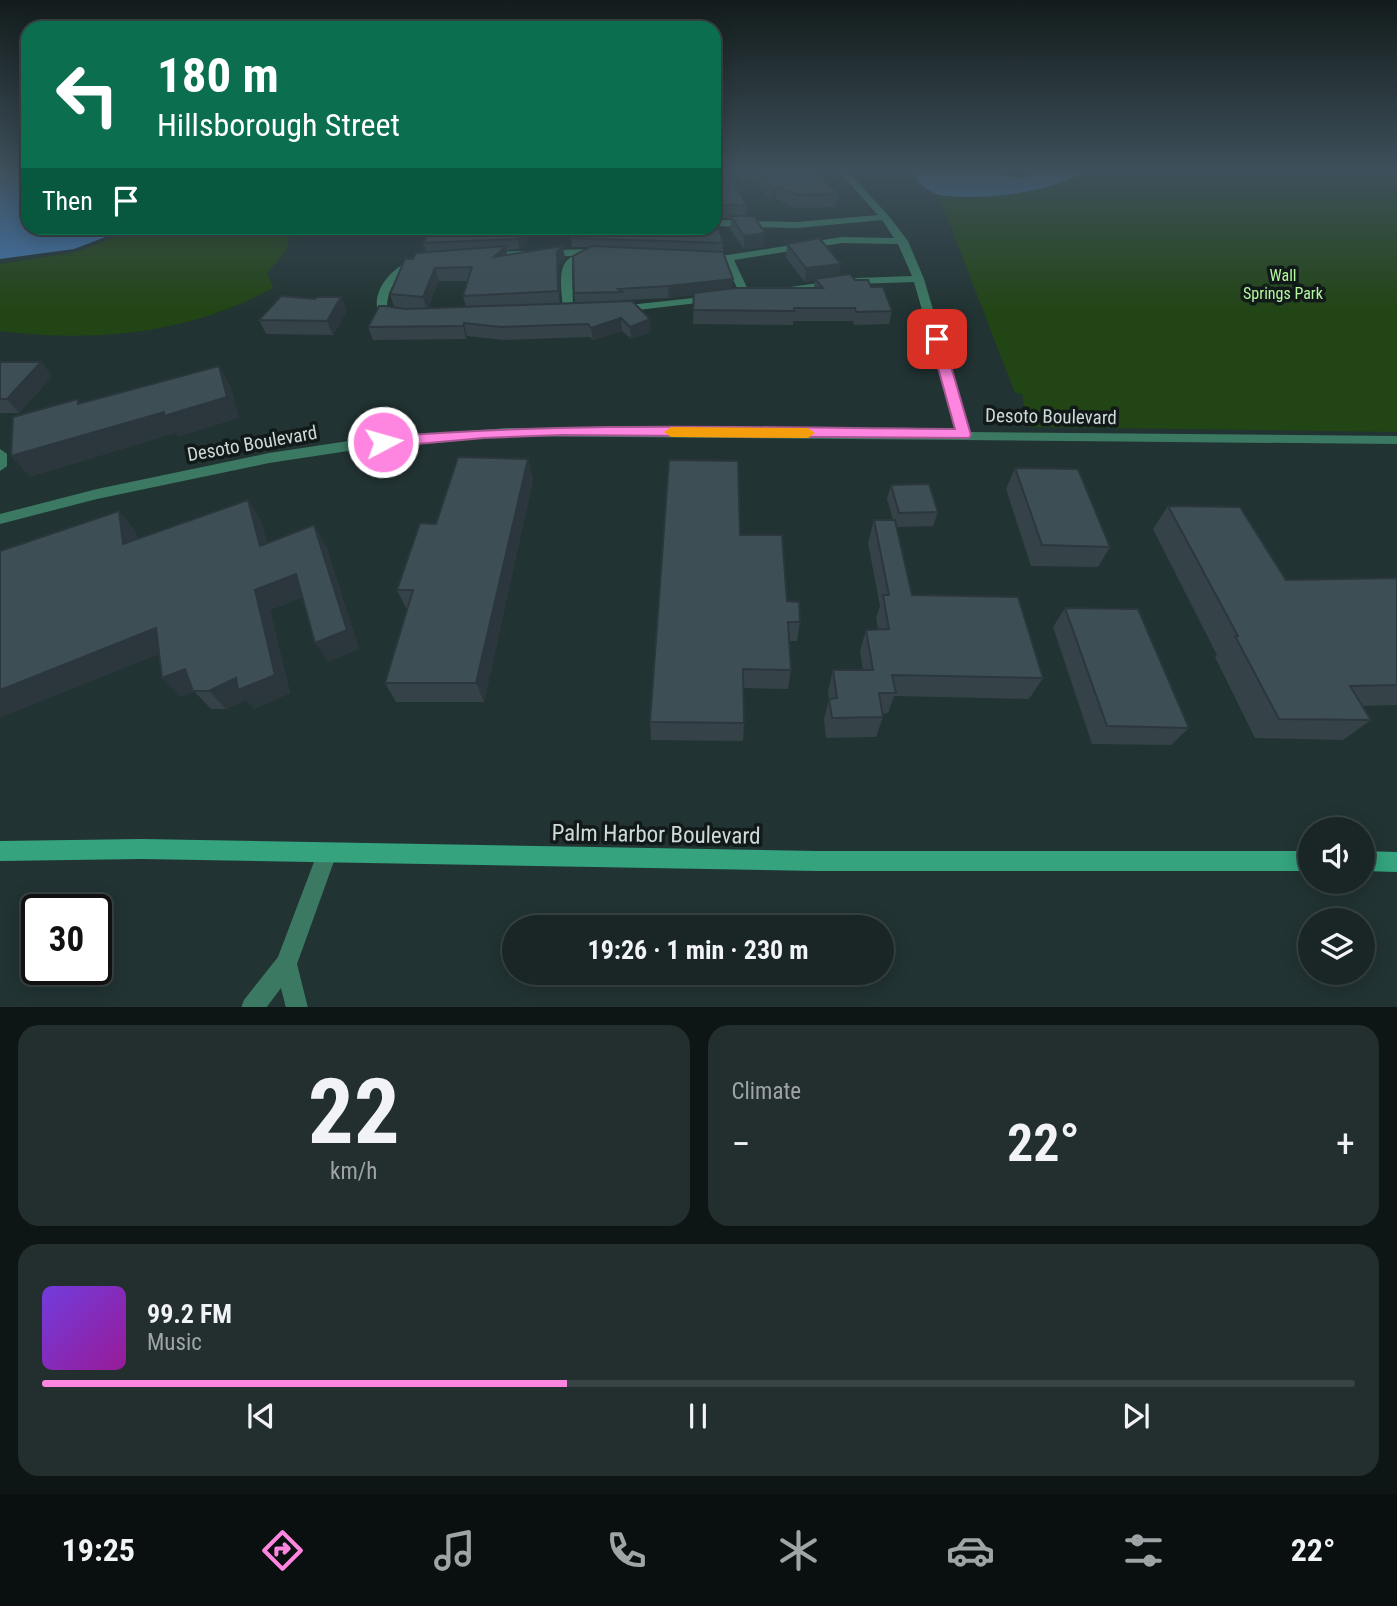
<!DOCTYPE html>
<html lang="en">
<head>
<meta charset="utf-8">
<style>
  :root { --surface:#1a2626; --page:#232e2e; --text:#f1f3f6; --muted:#9fa5a7; --line:#384343; --accent:#fe86e0 }
  body { margin:0; font-family:"Roboto Condensed",sans-serif; background:var(--page); color:var(--text); height:100vh; display:flex; flex-direction:column; font-size:26px; white-space:nowrap }
  * { box-sizing:border-box; margin:0 }
  p { font-size:23px; color:var(--muted) }
  .icon { flex:none; width:38px; height:38px; fill:none; stroke:currentColor; stroke-width:2; stroke-linecap:round; stroke-linejoin:round }
  .map { position:relative; height:1007px; overflow:hidden }
  .panel { display:flex; flex-direction:column; gap:18px; padding:18px; background:#0e1515; flex:1 }
  .panel>* { flex:none }
  .banner { position:absolute; left:21px; top:21px; width:700px; height:214px; border-radius:21px; box-shadow:0 4px 18px #0003,0 0 0 2px var(--line); background:#0b6e4f; color:#fff; overflow:hidden }
  .fabs { position:absolute; left:1298px; top:817px; display:grid; gap:14px }
  .fabs a { display:grid; place-items:center; width:77px; height:77px; border-radius:50%; background:var(--surface); box-shadow:0 4px 18px #0003,0 0 0 2px var(--line); font-size:35px }
  .speed { position:absolute; left:21px; top:894px; display:flex; gap:14px; font-size:35px; font-weight:700; text-align:center }
  .speed>* { display:grid; place-content:center; width:91px; height:91px; border-radius:50%; background:var(--surface); box-shadow:0 4px 18px #0003,0 0 0 2px var(--line); line-height:1 }
  .speed .limit { border:4px solid #111; border-radius:10px; background:#fff; color:#111 }
  .pin { position:absolute; display:grid; place-items:center; width:60px; height:60px; color:#fff; margin:-30px; border-radius:14px; box-shadow:0 4px 10px #0006 }
  .me { position:absolute; width:77px; margin:-38px; rotate:84deg; stroke-linejoin:round; filter:drop-shadow(0 0 5px #0008) }
  .turn { display:flex; align-items:center; gap:24px; height:147px; padding:0 21px; font-size:32px }
  .turn .icon { width:91px; height:91px; stroke-width:2.5 }
  .turn b { display:block; font-size:49px; line-height:60px }
  .then { display:flex; align-items:center; height:66px; padding:0 21px; background:#0003; gap:14px; font-size:26px }
  .big { font-size:52px; font-weight:700; line-height:1.1 }
  .panel .card { flex:1; display:flex; flex-direction:column; justify-content:center; gap:10px; min-width:0; padding:0 24px; border-radius:21px; background:var(--page) }
  .panel .dial { align-items:center; gap:0 }
  .dial b { font-size:91px; line-height:1 }
  .song { display:flex; align-items:center; gap:21px }
  .cover { width:84px; height:84px; border-radius:10px; background:linear-gradient(135deg,hsl(260 70% 55%),hsl(300 70% 35%)) }
  .played { height:7px; border-radius:4px; background:linear-gradient(90deg,var(--accent) 40%,var(--line) 40%) }
  .keys { display:flex; justify-content:space-around; direction:ltr }
  .heat { display:flex; justify-content:space-between; align-items:center; font-size:38px; direction:ltr }
  .panel .tiles { flex:1; display:grid; gap:18px; grid-template-columns:1fr 1fr }
  .card:last-child { grid-column:span 2 }
  .trip { position:absolute; left:502px; top:915px; width:392px; height:70px; border-radius:35px; background:var(--surface); box-shadow:0 4px 18px #0003,0 0 0 2px var(--line); font-weight:700; line-height:70px; text-align:center }
  .tabs { display:flex; height:112px; justify-content:space-around; align-items:center; background:#0a0f0f; color:var(--muted) }
  .tabs .icon { width:49px; height:49px }
  .tabs .selected { color:var(--accent) }
  .tabs b { font-size:32px; color:var(--text) }
  .map>svg:first-child { display:block }
  .green { fill:#224515 }
  .water { fill:#4378b2 }
  .lines { fill:none; stroke-linecap:round; stroke-linejoin:round }
  .street { fill:#3b7962; fill-rule:evenodd }
  .secondary { fill:#34a37e; fill-rule:evenodd }
  .wall { fill:#354349; fill-rule:evenodd }
  .shaded-wall { fill:#2b373c }
  .building { fill:#3e4e55; stroke:#2b373c; stroke-width:2 }
  .route { fill:#fe86e0; stroke:#a55792; stroke-width:2 }
  .slow { fill:#f59e0b }
  .labels { text-anchor:middle; stroke-width:7; stroke-linejoin:round; paint-order:stroke }
  .far-park-label { font-size:16px; fill:#b3f89e; stroke:#121919 }
  .street-label { font-size:19px; fill:#ced9d9; stroke:#121919 }
  .near-street-label { font-size:23px; fill:#ced9d9; stroke:#121919 }
</style>
</head>
<body>
<div class="map">
<svg width="1397" height="1008" viewBox="0 0 1397 1008">
  <rect width="100%" height="100%" fill="#233"/>
  <g class="green">
    <polygon points="1085,170 1397,170 1397,432 1028,427 1022,394 1015,393 938,194 967,196 1075,177"/>
    <path d="M139 228H280L290 234 286 251 267 273 273 288C190 334 93 343 0 331V264L76 252Z"/>
  </g>
  <g class="water">
    <polygon points="0,170 28,170 28,228 129,228 74,249 0,259"/>
    <path d="M915 170H996C1006 177 1019 180 1030 175L1026 170H1085C1056 193 977 201 940 195 931 193 924 187 917 181Z"/>
  </g>
  <g class="lines">
    <g class="street">
      <polygon points="837,170 846,170 888,215 908,241 924,279 969,432 1397,436 1397,444 507,436 355,450 269,463 97,499 0,524 0,514 97,489 269,453 355,440 507,428 957,432 914,282 855,284 790,293 785,290 790,287 855,278 912,276 898,244 842,243 734,260 750,294 745,297 740,294 724,261 706,260 701,257 706,254 728,255 842,237 894,238 882,220 797,228 714,226 714,220 797,222 878,215"/>
      <path d="M593 249 597 250V254L590 255 572 265 573 309 568 312 563 309C562 292 555 262 574 256L489 258 484 255 489 252Z"/>
      <path d="M417 258 421 259V263C401 271 387 286 387 308L397 312V316L378 312C371 288 395 265 417 258Z"/>
      <polygon points="711,296 716,299 715,301 620,312 615,309 620,306"/>
      <polygon points="0,449 7,454 7,466 0,471"/>
      <polygon points="327,843 334,846 337,853 297,964 308,1008 286,1008 281,988 266,1008 241,1008 244,1000 278,957 320,846"/>
    </g>
    <g class="secondary">
      <polygon points="142,839 817,851 1311,851 1311,871 817,871 142,859 0,861 0,841"/>
      <polygon points="1363,851 1397,852 1397,872 1363,871"/>
    </g>
  </g>
  <g class="wall">
    <polygon points="748,170 816,170 838,194 836,207 795,208 776,199 770,200 747,172"/>
    <polygon points="714,180 747,205 746,216 764,247 744,249 730,229 731,218 723,218 714,204"/>
    <polygon points="395,228 431,228 428,229 396,229"/>
    <path d="M498 231H526L528 241 519 249 506 250 507 255 563 246 565 259 559 265 560 304 575 303 574 293 590 247H572L571 238 723 243V252L733 279 732 288H814L815 280 805 282 786 258 787 244 839 276 855 280 871 287 892 311 889 324 854 325 853 321H793V325L693 324 694 295 669 298 622 300 651 332 631 339 622 331 593 340 590 337 504 340 467 336 466 339 373 340 368 327 406 309H413L394 307 390 294 413 259 426 252 423 243ZM439 281H468L463 296 466 307 428 308Z"/>
    <polygon points="341,297 347,311 333,335 266,334 259,320 315,299"/>
    <polygon points="0,362 41,362 52,376 19,413 0,413"/>
    <polygon points="528,459 533,480 484,702 396,702 385,683 407,610 397,590 436,524"/>
    <polygon points="1015,468 1110,547 1098,567 1031,566 1006,489"/>
    <polygon points="891,485 938,512 933,526 897,527 912,595 1043,678 1029,699 894,696 888,713 883,714 883,717 876,737 826,738 824,719 829,700 828,691 833,670 863,670 860,651 866,630 878,629 876,617 880,606 868,543 874,520 893,520 887,499"/>
    <polygon points="248,500 261,521 267,543 326,546 359,649 328,662 302,597 270,610 290,693 254,709 246,700 226,709 211,709 194,691 181,697 159,654 119,511 136,532 137,539"/>
    <polygon points="1168,506 1286,580 1397,578 1397,705 1362,706 1371,720 1343,740 1255,738 1215,657 1217,655 1153,529"/>
    <polygon points="740,535 800,622 797,641 789,641 791,670 788,689 743,688 744,723 743,741 651,740 650,722"/>
    <polygon points="1065,608 1189,728 1171,745 1092,744 1053,627"/>
  </g>
  <g class="shaded-wall">
    <polygon points="776,186 776,199 770,200 771,187"/>
    <polygon points="526,231 528,241 519,249 518,239"/>
    <polygon points="765,233 764,247 744,249 744,236"/>
    <polygon points="506,246 508,259 494,257"/>
    <polygon points="563,246 565,259 559,265 560,304 558,291 557,252"/>
    <polygon points="841,264 839,277 815,279 815,280 805,282 806,268"/>
    <polygon points="435,268 439,281 427,310 423,297"/>
    <polygon points="733,279 732,290 669,298 668,286"/>
    <polygon points="341,297 347,311 333,335 327,321"/>
    <polygon points="621,318 622,331 593,340 591,328"/>
    <polygon points="650,319 651,332 631,339 630,327"/>
    <polygon points="464,323 467,336 466,339 463,326"/>
    <polygon points="41,362 52,376 19,413 7,399"/>
    <polygon points="219,366 231,387 239,418 178,437 176,433 30,477 11,456"/>
    <polygon points="528,459 533,480 484,702 476,683"/>
    <polygon points="248,500 261,521 273,566 260,546"/>
    <polygon points="119,511 136,532 140,565 123,544"/>
    <polygon points="314,525 326,546 359,649 328,662 315,643"/>
    <polygon points="296,574 308,594 270,610 290,693 254,709 246,700 226,709 209,691 236,678 255,590"/>
    <polygon points="156,628 174,648 0,718 0,690"/>
    <polygon points="185,669 203,687 181,697 162,678"/>
  </g>
  <g class="building">
    <polygon points="757,170 816,170 838,194 797,195 776,186 771,187"/>
    <polygon points="729,177 747,205 723,205 714,191 714,180"/>
    <polygon points="731,216 754,216 765,233 744,236"/>
    <polygon points="431,228 477,228 498,231 502,228 508,228 526,231 518,239 423,243"/>
    <polygon points="573,228 719,229 723,243 571,238"/>
    <polygon points="819,238 841,264 806,268 787,244"/>
    <polygon points="506,246 494,257 563,246 557,252 558,291 463,296 472,267 435,268 423,297 390,294 405,259 413,259 416,253"/>
    <polygon points="592,246 723,252 733,279 668,286 618,289 622,292 574,293 573,256"/>
    <polygon points="850,274 855,280 868,280 871,287 883,287 892,311 856,312 855,308 794,308 794,311 693,310 694,293 736,288 823,288 815,279"/>
    <polygon points="281,296 315,299 317,297 341,297 327,321 259,320"/>
    <polygon points="632,301 650,319 630,327 621,318 591,328 588,324 501,327 464,323 463,326 368,327 379,306 385,306 406,309"/>
    <polygon points="0,362 41,362 7,399 0,399"/>
    <polygon points="219,366 227,397 164,416 164,412 11,456 13,417 78,399 78,404"/>
    <polygon points="458,457 528,459 476,683 385,683 413,590 397,590 420,523 436,524"/>
    <polygon points="669,460 738,461 740,535 782,535 787,601 799,602 800,622 788,622 791,670 743,669 744,723 650,722"/>
    <polygon points="1015,468 1078,469 1110,547 1042,545"/>
    <polygon points="929,484 938,512 899,513 891,485"/>
    <polygon points="248,500 260,546 314,525 347,630 315,643 296,574 255,590 275,675 238,690 236,678 209,691 193,691 185,669 162,678 156,628 0,690 0,551 119,511 123,544"/>
    <polygon points="1168,506 1240,507 1286,580 1397,578 1397,685 1350,686 1371,720 1279,719 1235,636 1238,636"/>
    <polygon points="874,520 895,520 912,595 1018,597 1043,678 892,675 896,693 879,693 883,717 832,718 829,699 837,698 833,670 873,670 866,630 889,629 883,595 889,595"/>
    <polygon points="1065,608 1138,609 1189,728 1107,726"/>
  </g>
  <linearGradient id="sky" x2="0" y2="1"><stop stop-color="#131c1c"/><stop offset="0.55" stop-color="#3e505b"/><stop offset="1" stop-color="#3e505b" stop-opacity="0"/></linearGradient>
  <rect width="1397" height="311" fill="url(#sky)"/>
  <path class="route" d="M937 335 943 339 971 435 969 438 561 435 484 438 383 447 375 442 383 437C573 421 764 428 955 429L930 339Z"/>
  <polygon class="slow" points="671,427 808,428 815,433 808,438 671,437 664,432"/>
  <g class="labels">
    <g class="far-park-label">
      <text x="1283" y="281">Wall<tspan x="1283" dy="18">Springs Park</tspan></text>
    </g>
    <g class="street-label">
      <text transform="translate(1051 416) rotate(1)" y="7">Desoto Boulevard</text>
      <text transform="translate(252 443) rotate(-10)" y="7">Desoto Boulevard</text>
    </g>
    <g class="near-street-label">
      <text transform="translate(656 834) rotate(1)" y="8">Palm Harbor Boulevard</text>
    </g>
  </g>
</svg>
<div class="fabs">
<a><svg class="icon" aria-label="sound" viewBox="0 0 24 24"><path d="M4 9h4l5-4v14l-5-4H4zM17 9q2 3 0 6"/></svg></a>
<a><svg class="icon" aria-label="layers" viewBox="0 0 24 24"><path d="M12 4l9 5-9 5-9-5zM3 14l9 5 9-5"/></svg></a>
</div>
<div class="speed"><div class="limit">30</div></div>
<div class="pin" style="left:937px;top:339px;background:#d93025"><svg class="icon" aria-label="arrive" viewBox="0 0 24 24"><path d="M6 21V4h12l-3 4 3 4H6"/></svg></div>
<svg class="me" style="left:383px;top:442px" viewBox="-20 -20 40 40"><circle r="17" fill="#fe86e0" stroke="#fff" stroke-width="3"/><path d="M0-11L8 9 0 5-8 9z" fill="#fff"/></svg>
<div class="trip">19:26 · 1 min · 230 m</div>
<div class="banner">
<div class="turn"><svg class="icon" aria-label="left" viewBox="0 0 24 24"><path d="M17 20v-9H6M10 6l-5 5 5 5"/></svg><div><b>180 m</b>Hillsborough Street</div></div>
<div class="then">Then<svg class="icon" aria-label="arrive" viewBox="0 0 24 24"><path d="M6 21V4h12l-3 4 3 4H6"/></svg></div>
</div>
</div>
<section class="panel">
<div class="tiles">
<div class="card dial"><b>22</b><p>km/h</p></div>
<div class="card"><p>Climate</p>
<div class="heat"><a>−</a><b class="big">22°</b><a>+</a></div>
</div>
<div class="card">
<div class="song"><i class="cover"></i><div><b>99.2 FM</b><p>Music</p></div></div>
<div class="played"></div>
<div class="keys"><svg class="icon" aria-label="previous" viewBox="0 0 24 24"><path d="M18 5L8 12l10 7zM5 5v14"/></svg><svg class="icon" aria-label="pause" viewBox="0 0 24 24"><path d="M8 5v14M16 5v14"/></svg><svg class="icon" aria-label="next" viewBox="0 0 24 24"><path d="M6 5l10 7-10 7zM19 5v14"/></svg></div>
</div>
</div>
</section>
<nav class="tabs">
<b>19:25</b>
<svg class="icon selected" aria-label="directions" viewBox="0 0 24 24"><path d="M12 3l9 9-9 9-9-9zM9 14v-3h6M13 9l2 2-2 2"/></svg>
<svg class="icon" aria-label="music" viewBox="0 0 24 24"><path d="M9 18V5l10-2v13"/><circle cx="6" cy="18" r="3"/><circle cx="16" cy="16" r="3"/></svg>
<svg class="icon" aria-label="phone" viewBox="0 0 24 24"><path d="M5 4h4l2 5-3 2q2 4 5 5l2-3 5 2v4C11 20 4 13 5 4z"/></svg>
<svg class="icon" aria-label="climate" viewBox="0 0 24 24"><path d="M12 3v18M4 7l16 10M4 17L20 7"/></svg>
<svg class="icon" aria-label="car" viewBox="0 0 24 24"><path d="M5 17H2v-5l4-1 3-4h7l3 4 3 1v5h-3M9 17h6M6 11h13"/><circle cx="7" cy="17" r="2"/><circle cx="17" cy="17" r="2"/></svg>
<svg class="icon" aria-label="filters" viewBox="0 0 24 24"><path d="M4 7h16M4 17h16"/><circle cx="9" cy="7" r="2"/><circle cx="15" cy="17" r="2"/></svg>
<b>22°</b>
</nav>
</body>
</html>
